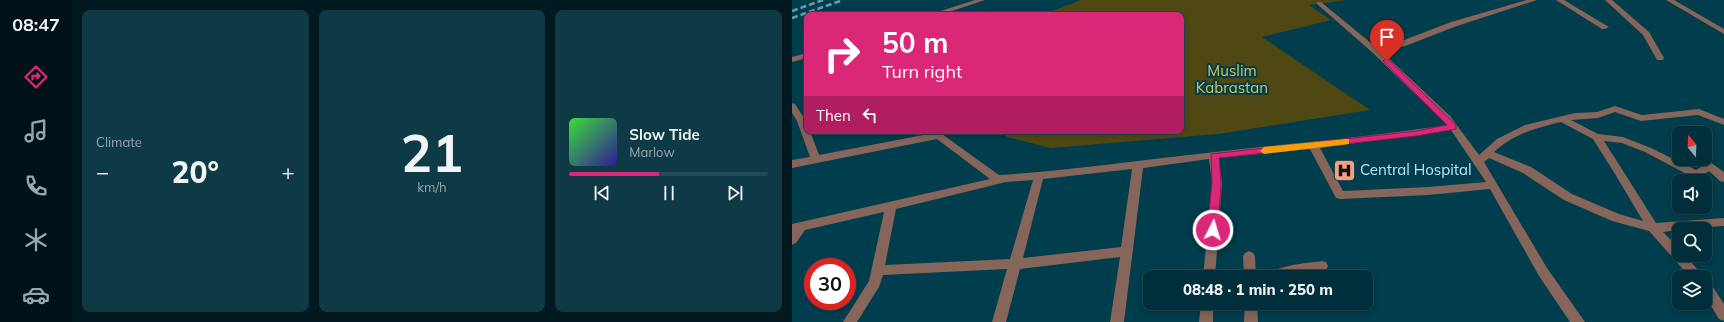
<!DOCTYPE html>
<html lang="en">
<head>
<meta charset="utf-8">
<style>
  :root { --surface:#002e3a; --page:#0e3a45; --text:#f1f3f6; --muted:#95a8af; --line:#224a54; --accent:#db2777 }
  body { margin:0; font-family:Mulish,sans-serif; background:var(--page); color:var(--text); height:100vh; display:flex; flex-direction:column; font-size:15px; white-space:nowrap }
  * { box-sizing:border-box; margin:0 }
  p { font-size:13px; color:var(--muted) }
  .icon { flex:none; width:22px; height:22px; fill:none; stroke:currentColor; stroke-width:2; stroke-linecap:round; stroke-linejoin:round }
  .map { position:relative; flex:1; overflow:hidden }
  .drawer { display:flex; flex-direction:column; gap:10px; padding:10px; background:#001920; width:720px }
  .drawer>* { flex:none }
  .hud { position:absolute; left:12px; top:12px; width:380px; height:122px; border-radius:8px; box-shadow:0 2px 6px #0003,0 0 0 1px var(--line); background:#db2777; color:#fff; overflow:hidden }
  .needle { width:26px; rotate:341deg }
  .buttons { position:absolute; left:880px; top:126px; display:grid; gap:8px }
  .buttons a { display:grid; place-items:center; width:40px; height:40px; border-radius:8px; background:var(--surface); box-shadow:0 2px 6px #0003,0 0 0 1px var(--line); font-size:20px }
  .speed { position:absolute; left:12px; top:258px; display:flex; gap:8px; font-size:20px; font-weight:700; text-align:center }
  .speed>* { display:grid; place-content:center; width:52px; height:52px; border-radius:50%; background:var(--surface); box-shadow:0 2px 6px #0003,0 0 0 1px var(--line); line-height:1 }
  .speed .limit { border:6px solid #d22; background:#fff; color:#111 }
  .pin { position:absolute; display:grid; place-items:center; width:34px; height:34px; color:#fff; margin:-41px -17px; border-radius:50% 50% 50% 0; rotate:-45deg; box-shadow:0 0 4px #0007 }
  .pin .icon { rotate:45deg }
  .me { position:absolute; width:44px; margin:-22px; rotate:5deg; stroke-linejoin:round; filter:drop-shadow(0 0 3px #0008) }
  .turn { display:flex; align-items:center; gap:14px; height:84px; padding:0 12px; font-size:18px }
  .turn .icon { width:52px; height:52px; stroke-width:2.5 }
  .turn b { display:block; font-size:28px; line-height:34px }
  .then { display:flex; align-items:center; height:38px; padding:0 12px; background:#0003; gap:8px; font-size:15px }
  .big { font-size:30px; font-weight:800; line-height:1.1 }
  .drawer .tile { flex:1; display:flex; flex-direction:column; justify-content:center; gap:6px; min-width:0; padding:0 14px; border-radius:8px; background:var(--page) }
  .drawer .dial { align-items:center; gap:0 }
  .dial b { font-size:52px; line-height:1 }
  .song { display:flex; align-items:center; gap:12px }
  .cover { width:48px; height:48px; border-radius:6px; background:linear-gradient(135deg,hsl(120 70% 55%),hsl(250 70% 35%)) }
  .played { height:4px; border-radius:2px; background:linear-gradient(90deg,var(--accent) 45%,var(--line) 45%) }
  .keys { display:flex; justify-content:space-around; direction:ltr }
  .heat { display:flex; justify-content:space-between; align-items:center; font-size:22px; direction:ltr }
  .drawer .tiles { flex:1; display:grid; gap:10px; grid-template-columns:repeat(3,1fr) }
  .trip { position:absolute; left:351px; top:270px; width:230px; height:40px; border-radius:8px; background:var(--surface); box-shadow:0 2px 6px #0003,0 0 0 1px var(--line); font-weight:800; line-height:40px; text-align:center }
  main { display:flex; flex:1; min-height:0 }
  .tabs { display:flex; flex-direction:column; width:72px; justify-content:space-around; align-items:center; background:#001217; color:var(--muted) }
  .tabs .icon { width:28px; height:28px }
  .tabs .active { color:var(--accent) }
  .tabs b { font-size:18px; color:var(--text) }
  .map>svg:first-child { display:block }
  .green { fill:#504813 }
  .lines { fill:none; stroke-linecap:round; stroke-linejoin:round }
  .minor { fill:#86655a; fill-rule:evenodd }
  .rail { stroke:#679cac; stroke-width:2.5; stroke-dasharray:6 3; stroke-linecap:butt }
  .route { fill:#db2777; stroke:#8e194d }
  .slow { fill:#f59e0b }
  .labels { text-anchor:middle; stroke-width:4; stroke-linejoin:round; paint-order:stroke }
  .park-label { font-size:15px; fill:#d6c657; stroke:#003d4d }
  .poi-label { font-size:15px; fill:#b9e7f7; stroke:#003d4d; text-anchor:start }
</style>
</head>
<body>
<main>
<nav class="tabs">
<b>08:47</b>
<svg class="icon active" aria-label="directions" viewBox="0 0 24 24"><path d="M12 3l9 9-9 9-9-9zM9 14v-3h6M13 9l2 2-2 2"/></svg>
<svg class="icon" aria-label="music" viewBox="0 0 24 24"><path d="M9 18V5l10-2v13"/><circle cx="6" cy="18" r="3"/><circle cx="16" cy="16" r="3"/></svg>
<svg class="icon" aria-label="phone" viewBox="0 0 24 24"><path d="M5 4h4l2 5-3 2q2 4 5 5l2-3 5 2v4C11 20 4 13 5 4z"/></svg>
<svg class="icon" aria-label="climate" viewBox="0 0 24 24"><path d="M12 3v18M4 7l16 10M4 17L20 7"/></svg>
<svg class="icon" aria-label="car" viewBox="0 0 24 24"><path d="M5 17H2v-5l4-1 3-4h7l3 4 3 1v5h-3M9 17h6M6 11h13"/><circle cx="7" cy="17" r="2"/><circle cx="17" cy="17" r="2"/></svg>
</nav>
<section class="drawer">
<div class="tiles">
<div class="tile"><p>Climate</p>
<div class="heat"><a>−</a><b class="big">20°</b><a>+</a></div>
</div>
<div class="tile dial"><b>21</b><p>km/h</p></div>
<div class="tile">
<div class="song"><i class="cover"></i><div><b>Slow Tide</b><p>Marlow</p></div></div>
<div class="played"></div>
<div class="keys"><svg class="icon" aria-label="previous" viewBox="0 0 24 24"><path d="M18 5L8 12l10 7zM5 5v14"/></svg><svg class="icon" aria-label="pause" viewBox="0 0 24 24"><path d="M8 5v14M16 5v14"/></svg><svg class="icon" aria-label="next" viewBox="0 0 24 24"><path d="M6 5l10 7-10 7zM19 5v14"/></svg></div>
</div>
</div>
</section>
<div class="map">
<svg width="932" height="322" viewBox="0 0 932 322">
  <rect width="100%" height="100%" fill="#003d4d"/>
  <polygon class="green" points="289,0 555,0 517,5 539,20 470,37 578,110 426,134 259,148 215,137 208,131 389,131 389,15 250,15"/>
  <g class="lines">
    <g class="minor">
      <polygon points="183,0 193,0 148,15 136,15"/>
      <path d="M735 0H745L665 26 613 46 590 52 658 116 687 155 705 139 733 125 783 113 805 112 823 106 850 115 907 109 932 119V125L906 115 849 121 823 112 806 118 779 120 806 134 831 137 859 148 904 170 918 162 932 172V182L928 181 917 171 904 179 853 152 830 143 812 141 864 223 932 218V226L887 229V230L871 232 887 248V255H893L912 277H898L857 231 820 221 772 200 731 173 697 158 692 162 755 268 793 322H778L747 276 698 189 636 195 548 199 544 198 518 149 427 158 430 183 423 277H411L420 183 417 159 351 168 332 322H318L328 257 228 269 214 322H200L215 269 91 275 87 287 65 322H51L77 281 92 212 13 230 4 243 0 245V224L198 179 145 139 0 168V160L18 157 5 121 0 113V103L3 104 12 118 15 117V131H18L27 155 147 132 207 175C274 171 339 161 406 154 489 144 572 138 655 125L581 53 525 4V2H529L585 48 607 42 659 22ZM769 122 801 139 823 174 851 221 827 214 780 194 739 167 702 152C721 134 744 128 769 122ZM659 130 694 182 636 187 551 191 528 148ZM340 169 329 247 231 258 251 179ZM241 180 218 259 93 265 104 209 214 182Z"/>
      <polygon points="764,0 772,0 817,27 813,29 810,29"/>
      <polygon points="813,0 820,0 857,32 872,58 871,60 865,60 851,35"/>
      <polygon points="874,0 882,0 932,29 932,34"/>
      <polygon points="15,53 15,58 0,62 0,57"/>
      <polygon points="457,251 461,253 463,256 464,277 452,277 451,256 453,253"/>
      <path d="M530 261 534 262 536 266 534 270 530 271 497 277H475C481 265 517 263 530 261Z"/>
      <polygon points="913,280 917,281 932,304 932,321 927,319 913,296"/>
      <polygon points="409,303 421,303 421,322 407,322"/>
      <polygon points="453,303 465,303 466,322 452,322"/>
    </g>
    <g class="rail">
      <polyline points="0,11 31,0"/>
      <polyline points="0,18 51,0"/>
    </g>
  </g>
  <polygon class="route" points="595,58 664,125 664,129 624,136 427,158 429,183 426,230 421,234 417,233 415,230 420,183 419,154 624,131 655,125 591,61"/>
  <polygon class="slow" points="554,139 557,139 557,144 472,154 468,151 472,147"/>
  <defs>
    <symbol id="hospital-square" viewBox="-11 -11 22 22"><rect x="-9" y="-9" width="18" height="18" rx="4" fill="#f3a081" stroke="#003d4d"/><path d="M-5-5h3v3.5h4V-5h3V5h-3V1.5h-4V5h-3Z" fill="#111"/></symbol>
  </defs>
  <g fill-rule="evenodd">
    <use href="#hospital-square" x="540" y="158" width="25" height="25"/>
  </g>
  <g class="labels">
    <g class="park-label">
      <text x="440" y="76">Muslim<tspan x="440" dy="17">Kabrastan</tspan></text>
    </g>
    <g class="poi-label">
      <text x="568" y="175">Central Hospital</text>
    </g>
  </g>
</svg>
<div class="buttons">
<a><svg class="needle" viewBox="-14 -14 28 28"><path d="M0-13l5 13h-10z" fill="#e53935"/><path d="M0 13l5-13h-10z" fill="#95a8af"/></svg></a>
<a><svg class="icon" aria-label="sound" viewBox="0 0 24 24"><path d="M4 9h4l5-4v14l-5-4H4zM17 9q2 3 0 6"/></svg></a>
<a><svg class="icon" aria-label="search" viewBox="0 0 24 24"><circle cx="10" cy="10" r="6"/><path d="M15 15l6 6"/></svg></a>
<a><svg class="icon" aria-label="layers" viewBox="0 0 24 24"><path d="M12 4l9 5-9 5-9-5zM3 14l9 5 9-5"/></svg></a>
</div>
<div class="speed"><div class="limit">30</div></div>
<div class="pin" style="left:595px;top:61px;background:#d93025"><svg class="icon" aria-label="arrive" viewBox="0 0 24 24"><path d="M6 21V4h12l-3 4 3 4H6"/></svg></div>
<svg class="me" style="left:421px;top:230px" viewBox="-20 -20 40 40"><circle r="17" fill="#db2777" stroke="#fff" stroke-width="3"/><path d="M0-11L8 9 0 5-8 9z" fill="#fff"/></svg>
<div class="trip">08:48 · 1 min · 250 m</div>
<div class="hud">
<div class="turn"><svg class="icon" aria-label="right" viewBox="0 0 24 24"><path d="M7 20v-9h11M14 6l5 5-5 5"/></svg><div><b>50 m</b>Turn right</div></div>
<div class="then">Then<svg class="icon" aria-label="left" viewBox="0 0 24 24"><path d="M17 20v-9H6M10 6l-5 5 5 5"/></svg></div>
</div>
</div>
</main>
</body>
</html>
